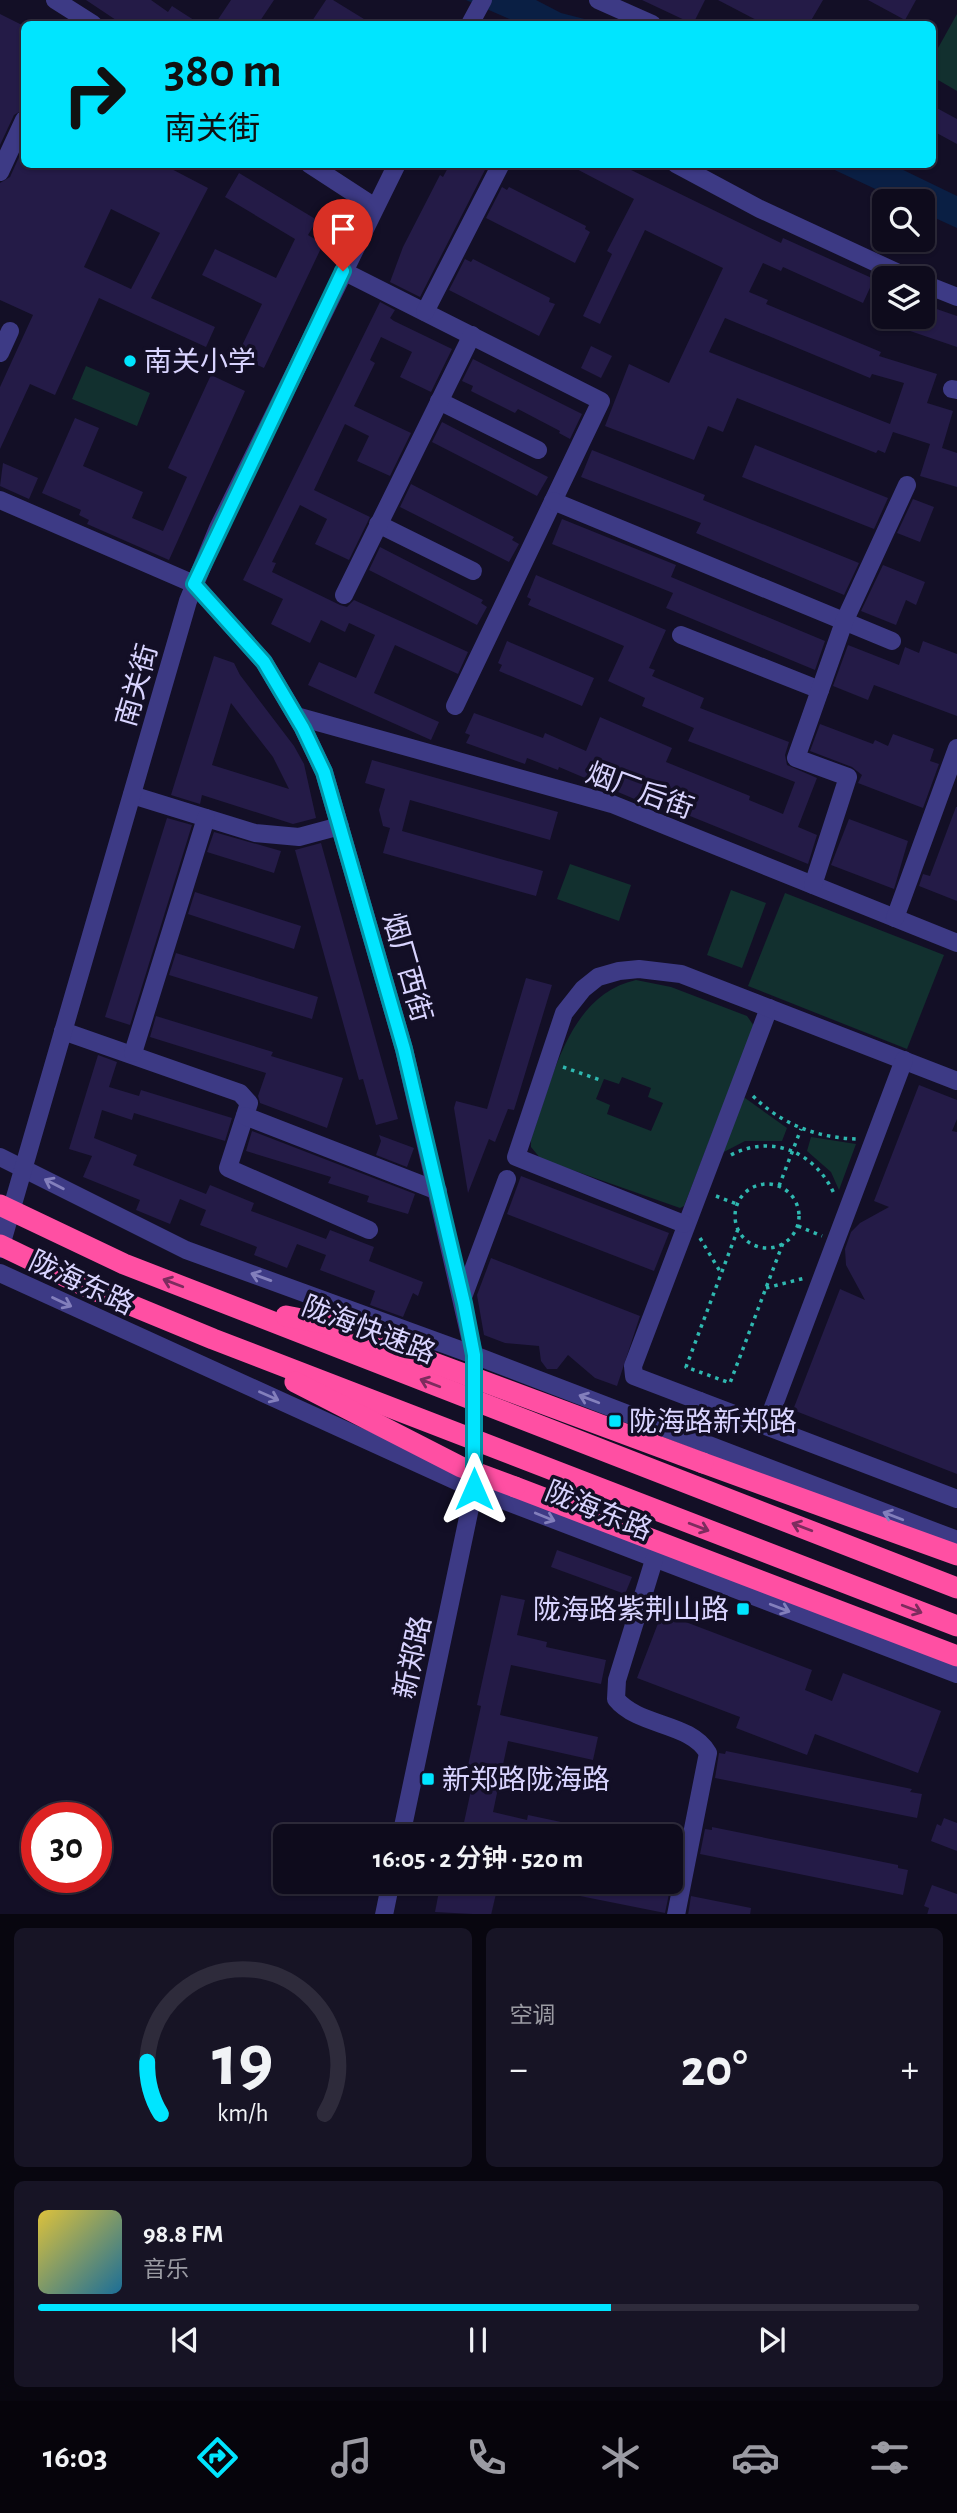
<!DOCTYPE html>
<html lang="zh">
<head>
<meta charset="utf-8">
<style>
  :root { --surface:#0e0b1c; --page:#171425; --text:#f1f3f6; --muted:#9b9ba3; --line:#2e2b3b; --accent:#00e5ff }
  body { margin:0; font-family:"Alegreya Sans","Noto Sans SC",sans-serif; background:var(--page); color:var(--text); height:100vh; display:flex; flex-direction:column; font-size:26px; white-space:nowrap }
  * { box-sizing:border-box; margin:0 }
  p { font-size:23px; color:var(--muted) }
  .icon { flex:none; width:38px; height:38px; fill:none; stroke:currentColor; stroke-width:2; stroke-linecap:round; stroke-linejoin:round }
  .map { position:relative; height:1914px; overflow:hidden }
  .details { display:flex; flex-direction:column; gap:14px; padding:14px; background:#08060f; flex:1 }
  .details>* { flex:none }
  .banner { position:absolute; left:21px; top:21px; width:915px; height:147px; border-radius:10px; box-shadow:0 2px 5px #0004,0 0 0 2px var(--line); background:#00e5ff; color:#111; overflow:hidden }
  .tools { position:absolute; left:872px; top:189px; display:grid; gap:14px }
  .tools a { display:grid; place-items:center; width:63px; height:63px; border-radius:10px; background:var(--surface); box-shadow:0 2px 5px #0004,0 0 0 2px var(--line); font-size:35px }
  .speed { position:absolute; left:21px; top:1802px; display:flex; gap:14px; font-size:35px; font-weight:700; text-align:center }
  .speed>* { display:grid; place-content:center; width:91px; height:91px; border-radius:50%; background:var(--surface); box-shadow:0 2px 5px #0004,0 0 0 2px var(--line); line-height:1 }
  .speed .limit { border:10px solid #d22; background:#fff; color:#111 }
  .pin { position:absolute; display:grid; place-items:center; width:60px; height:60px; color:#fff; margin:-72px -30px; border-radius:50% 50% 50% 0; rotate:-45deg; box-shadow:0 0 7px #0007 }
  .pin .icon { rotate:45deg }
  .me { position:absolute; width:77px; margin:-38px; rotate:0deg; stroke-linejoin:round; filter:drop-shadow(0 0 5px #0008) }
  .turn { display:flex; align-items:center; gap:24px; height:147px; padding:0 28px; font-size:32px }
  .turn .icon { width:91px; height:91px; stroke-width:2.5 }
  .turn b { display:block; font-size:49px; line-height:60px }
  .big { font-size:52px; font-weight:600; line-height:1.1 }
  .details .tile { flex:1; display:flex; flex-direction:column; justify-content:center; gap:10px; min-width:0; padding:0 24px; border-radius:10px; background:var(--page) }
  .details .dial { align-items:center; gap:0 }
  .dial svg { height:182px; overflow:visible; fill:none; stroke:var(--line); stroke-width:7; stroke-linecap:round; text-anchor:middle }
  .dial text { fill:var(--text); stroke:none }
  .song { display:flex; align-items:center; gap:21px }
  .cover { width:84px; height:84px; border-radius:10px; background:linear-gradient(135deg,hsl(50 70% 55%),hsl(200 70% 35%)) }
  .played { height:7px; border-radius:4px; background:linear-gradient(90deg,var(--accent) 65%,var(--line) 65%) }
  .keys { display:flex; justify-content:space-around; direction:ltr }
  .heat { display:flex; justify-content:space-between; align-items:center; font-size:38px; direction:ltr }
  .details .tiles { flex:1; display:grid; gap:14px; grid-template-columns:1fr 1fr }
  .tile:last-child { grid-column:span 2 }
  .trip { position:absolute; left:273px; top:1824px; width:410px; height:70px; border-radius:10px; background:var(--surface); box-shadow:0 2px 5px #0004,0 0 0 2px var(--line); font-weight:600; line-height:70px; text-align:center }
  .tab-bar { display:flex; height:112px; justify-content:space-around; align-items:center; background:#06040b; color:var(--muted) }
  .tab-bar .icon { width:49px; height:49px }
  .tab-bar .current { color:var(--accent) }
  .tab-bar b { font-size:32px; color:var(--text) }
  .map>svg:first-child { display:block }
  .green { fill:#12302f; fill-rule:evenodd }
  .water { fill:#0a1f44 }
  .building { fill:#241b47; fill-rule:evenodd }
  .lines { fill:none; stroke-linecap:round; stroke-linejoin:round }
  .path { stroke:#2fb8b0; stroke-width:3.5; stroke-dasharray:3.5 5; stroke-linecap:butt }
  .minor { stroke:#3d3a85; stroke-width:18 }
  .highway { stroke:#ff4fa3; stroke-width:21 }
  .highway-bridge { stroke:#ff4fa3; stroke-width:21 }
  .oneway { stroke:#837fbc }
  .oneway2 { stroke:#7d2c5e }
  .route-casing { stroke:#0095a6; stroke-width:18 }
  .route { stroke:#00e5ff; stroke-width:12 }
  .poi-dot { fill:#00e5ff; stroke:#130f26; stroke-width:2.5 }
  .labels { text-anchor:middle; stroke-width:7; stroke-linejoin:round; paint-order:stroke }
  .poi-label { font-size:28px; fill:#d9d4ff; stroke:#130f26; text-anchor:start }
  .street-label { font-size:28px; fill:#d9d4ff; stroke:#130f26 }
</style>
</head>
<body>
<div class="map">
<svg width="957" height="1915" viewBox="0 0 957 1915">
  <rect width="100%" height="100%" fill="#130f26"/>
  <g class="green">
    <polygon points="957,14 957,91 933,77 933,57"/>
    <polygon points="86,366 150,393 137,426 72,399"/>
    <polygon points="570,864 631,885 619,921 557,899"/>
    <polygon points="731,890 766,903 742,968 707,955"/>
    <polygon points="785,893 944,955 907,1049 748,986"/>
    <path d="M636 980 671 987 747 1016 754 1026 684 1206 680 1208 541 1159 531 1147V1139C552 1082 567 995 636 980ZM622 1077 651 1088 648 1097 663 1103 651 1131 607 1114 610 1105 596 1099 604 1079 619 1084Z"/>
    <polygon points="745,1098 787,1128 782,1141 745,1141 722,1153 739,1099"/>
    <polygon points="811,1137 856,1144 839,1190 831,1172 807,1151"/>
  </g>
  <g class="water">
    <polygon points="466,0 536,0 561,13 604,24 521,24"/>
    <polygon points="824,165 893,165 957,196 957,228 922,212 922,201 901,201"/>
  </g>
  <g class="building">
    <polygon points="86,0 151,0 168,12 172,6 200,24 122,24"/>
    <polygon points="231,0 274,0 258,24 215,24"/>
    <polygon points="326,0 333,0 372,24 310,24"/>
    <polygon points="642,0 705,0 693,24"/>
    <polygon points="718,0 823,0 809,24 764,24"/>
    <polygon points="868,0 916,0 905,20"/>
    <polygon points="0,14 24,26 24,109 14,115 0,145"/>
    <polygon points="933,106 957,119 957,144 933,131"/>
    <path d="M24 146V164H162L208 188 151 298 215 327 206 347 99 298 55 395 30 384 0 449V387L33 315 0 300V183L10 177ZM111 209 160 233 131 289 84 267Z"/>
    <polygon points="450,164 488,164 420,297 390,282 403,247 440,175 443,177"/>
    <path d="M567 164H628L627 168 781 243 783 238 874 279 863 303 783 267 781 271 763 263 749 292 768 300 766 304 881 352 879 356 937 374 927 403 953 411 942 448 957 453V487L920 476 930 444 893 432 885 453 878 450 876 453 737 398 723 432 708 426 694 460 605 426 629 364 669 383 723 268 645 230 600 324 583 316 612 254 607 251 634 199ZM725 318 870 378 872 374 904 383 890 424 709 352Z"/>
    <polygon points="239,173 317,220 308,235 323,244 264,368 237,356 262,304 202,275 215,249 276,278 295,239 225,197"/>
    <polygon points="502,187 507,190 509,187 586,226 585,229 590,232 575,263 486,218"/>
    <polygon points="465,259 471,262 473,259 550,298 549,302 555,304 539,336 449,290"/>
    <polygon points="380,302 395,310 390,318 394,321 452,349 431,392 400,377 412,352 381,337 370,360 375,363 354,406 411,433 390,476 357,461 369,436 345,424 314,490 370,517 349,560 315,544 327,519 300,505 272,562 276,563 272,572 340,605 347,607 354,600 468,652 458,674 395,645 374,693 439,722 431,740 308,685 319,662 356,678 375,635 349,623 345,632 321,620 310,643 271,624 283,599 243,580"/>
    <polygon points="922,304 957,316 957,347 875,319 922,317"/>
    <polygon points="591,346 612,356 601,378 581,368"/>
    <polygon points="473,359 582,414 570,439 559,433 560,431 518,409 515,413 471,391 473,386 462,381"/>
    <polygon points="211,375 245,391 169,560 87,524 89,520 79,515 81,510 42,493 75,418 99,428 83,466 143,492 132,518 163,531 187,477 168,468"/>
    <polygon points="442,422 548,477 537,496 432,442"/>
    <polygon points="755,445 888,498 874,529 742,477"/>
    <polygon points="592,450 705,495 703,500 859,563 844,595 696,533 701,523 581,477"/>
    <polygon points="3,463 38,478 29,499 0,486"/>
    <polygon points="411,484 514,537 512,540 519,544 509,562 400,507"/>
    <polygon points="913,499 934,507 920,542 897,533"/>
    <polygon points="562,519 676,565 671,577 825,641 815,670 666,608 673,593 552,544"/>
    <polygon points="380,547 483,600 481,603 487,607 477,625 369,570"/>
    <polygon points="883,565 925,582 916,605 906,600 896,625 861,611"/>
    <polygon points="536,575 666,630 649,668 655,670 652,676 704,698 700,708 789,742 785,755 787,765 817,778 798,827 817,835 808,864 653,801 651,806 559,767 558,770 527,758 525,764 466,743 470,735 465,733 474,713 543,738 545,733 586,751 600,717 672,748 666,762 750,796 749,800 783,814 795,782 688,741 694,728 642,706 645,698 608,681 624,646 528,605 531,599 527,597"/>
    <polygon points="507,641 594,678 582,706 499,671 502,665 498,663"/>
    <polygon points="923,641 957,654 957,716 874,685 868,700 833,686 848,645 899,665 905,647 919,653"/>
    <path d="M214 656 234 663 240 675 294 746 304 764 316 818 293 824 202 795 200 804 171 795ZM231 703 273 757 289 789 212 765Z"/>
    <polygon points="820,724 873,744 875,740 888,746 893,734 934,749 930,761 939,764 923,808 858,783 862,775 852,767 810,751"/>
    <polygon points="372,760 558,812 550,840 410,800 402,831 543,871 536,896 383,853 390,828 383,826 379,810 385,789 365,783"/>
    <polygon points="956,807 957,807 957,901 919,886 923,874 930,876"/>
    <polygon points="167,818 192,825 130,1025 105,1017"/>
    <polygon points="849,819 908,841 894,889 831,865"/>
    <polygon points="214,832 281,851 274,873 207,852"/>
    <polygon points="321,843 398,1119 376,1125 363,1079 359,1080 295,850"/>
    <polygon points="195,892 301,926 294,949 188,914"/>
    <polygon points="176,953 318,997 312,1019 169,975"/>
    <polygon points="526,978 552,985 514,1110 508,1109 495,1142 489,1139 468,1193 454,1108 456,1101 487,1109"/>
    <polygon points="156,1016 273,1052 271,1056 343,1078 327,1128 260,1103 258,1096 266,1073 150,1037"/>
    <polygon points="98,1055 117,1062 109,1087 139,1096 141,1090 232,1118 225,1141 134,1113 132,1120 102,1110 94,1138 137,1155 133,1165 206,1194 210,1185 254,1203 251,1211 326,1239 330,1230 374,1247 369,1261 423,1282 418,1296 413,1293 403,1317 370,1305 375,1291 320,1270 326,1255 297,1244 287,1268 254,1255 257,1247 200,1225 206,1210 180,1199 170,1224 136,1210 140,1200 83,1177 92,1156 69,1149"/>
    <polygon points="919,1085 957,1100 957,1119 952,1131 957,1132 957,1474 793,1410 840,1289 865,1300 846,1265 845,1249 851,1232 860,1223 889,1207 874,1201"/>
    <polygon points="252,1131 415,1194 408,1214 367,1202 369,1196 328,1183 331,1177 246,1151"/>
    <polygon points="379,1135 414,1148 407,1167 376,1155 381,1141"/>
    <polygon points="521,1176 669,1233 654,1271 507,1214"/>
    <polygon points="491,1258 640,1316 617,1386 595,1378 568,1355 557,1369 547,1369 541,1361 539,1346 505,1343 484,1335 477,1295"/>
    <polygon points="557,1550 632,1577 625,1594 551,1567"/>
    <polygon points="501,1595 525,1600 517,1635 547,1642 546,1647 606,1660 601,1684 511,1665 500,1715 598,1737 593,1760 508,1741 493,1812 527,1820 528,1815 561,1822 558,1836 502,1836 463,1827 475,1772 467,1770 481,1706 477,1705"/>
    <polygon points="662,1613 812,1670 805,1690 832,1701 843,1673 941,1711 918,1773 815,1734 807,1755 736,1728 740,1717 637,1678"/>
    <polygon points="726,1751 912,1789 910,1792 922,1794 917,1818 715,1778 719,1753 725,1754"/>
    <polygon points="944,1818 957,1823 957,1851 931,1841 937,1824 941,1826"/>
    <polygon points="712,1827 898,1865 898,1868 908,1870 903,1895 700,1854 705,1829 712,1830"/>
    <polygon points="441,1881 499,1881 491,1915 435,1912"/>
    <polygon points="540,1881 632,1881 670,1889 665,1913 540,1888"/>
    <polygon points="932,1885 957,1894 957,1915 927,1915 929,1908 924,1906"/>
    <polygon points="691,1896 751,1908 750,1915 688,1915"/>
  </g>
  <g class="lines">
    <g class="path">
      <polyline points="563,1067 603,1081"/>
      <path d="M753 1096C781 1124 817 1138 857 1139"/>
      <path d="M731 1155C773 1133 817 1153 835 1196"/>
      <circle cx="767" cy="1216" r="32"/>
      <polyline points="779,1186 801,1129"/>
      <polyline points="716,1196 737,1204"/>
      <polyline points="798,1226 822,1236"/>
      <polyline points="738,1229 686,1367 730,1383 783,1243"/>
      <polyline points="700,1238 721,1273"/>
      <polyline points="766,1288 805,1278"/>
    </g>
    <g class="minor">
      <polyline points="55,0 93,24"/>
      <polyline points="598,0 652,24"/>
      <polyline points="470,24 483,0"/>
      <polyline points="309,164 375,207"/>
      <polyline points="676,164 760,209 909,278"/>
      <polyline points="0,172 24,120"/>
      <polyline points="343,271 601,401 455,706"/>
      <polyline points="922,283 957,297"/>
      <polyline points="425,312 501,164"/>
      <polyline points="0,353 10,331"/>
      <polyline points="952,389 957,390"/>
      <polyline points="439,401 538,450"/>
      <polyline points="0,500 194,584 264,662 303,728 324,772 404,1049 474,1355 474,1489 401,1836"/>
      <polyline points="553,501 892,641"/>
      <polyline points="378,524 473,571"/>
      <polyline points="344,595 472,335"/>
      <polyline points="681,635 820,690"/>
      <polyline points="296,716 612,804 957,943"/>
      <polyline points="132,795 255,833 299,837 340,826"/>
      <polyline points="813,885 848,777 796,758 844,622 907,485"/>
      <polyline points="895,918 957,748"/>
      <polyline points="769,1008 633,1366 634,1376 957,1499"/>
      <polyline points="63,1031 240,1093 249,1103 228,1168 369,1230"/>
      <polyline points="133,1053 206,818"/>
      <polyline points="245,1116 438,1191"/>
      <polyline points="0,1157 186,1250 474,1355 957,1540"/>
      <polyline points="684,1224 516,1157 564,1013 583,989 598,977 619,971 639,969 681,974 957,1081"/>
      <polyline points="0,1249 188,601 218,528 397,164"/>
      <polyline points="0,1273 474,1489 957,1674"/>
      <polyline points="463,1297 507,1179"/>
      <polyline points="766,1426 904,1060"/>
      <polyline points="688,1437 700,1401"/>
      <path d="M654 1560 617 1680 616 1699C639 1727 690 1722 708 1753L676 1915"/>
      <polyline points="384,1915 391,1881"/>
    </g>
    <g class="highway">
      <polyline points="703,1463 957,1555"/>
      <polyline points="515,1487 957,1656"/>
    </g>
    <g class="highway-bridge">
      <polyline points="0,1205 124,1264 957,1588"/>
      <polyline points="0,1245 87,1287 213,1339 957,1626"/>
      <polyline points="286,1316 332,1325 703,1463"/>
      <polyline points="295,1382 461,1467 515,1487"/>
    </g>
  </g>
  <defs><path id="oneway-shaft" d="M-6 0H5M1.5-3L5.5 0L1.5 3" fill="none" stroke-width="1.6" stroke-linecap="round" stroke-linejoin="round" transform="scale(1.75)"/></defs>
  <g class="oneway">
    <use href="#oneway-shaft" transform="translate(54 1184) rotate(-153)"/>
    <use href="#oneway-shaft" transform="translate(261 1277) rotate(-160)"/>
    <use href="#oneway-shaft" transform="translate(62 1302) rotate(25)"/>
    <use href="#oneway-shaft" transform="translate(269 1396) rotate(24)"/>
    <use href="#oneway-shaft" transform="translate(589 1399) rotate(-159)"/>
    <use href="#oneway-shaft" transform="translate(893 1516) rotate(-159)"/>
    <use href="#oneway-shaft" transform="translate(545 1517) rotate(22)"/>
    <use href="#oneway-shaft" transform="translate(780 1608) rotate(21)"/>
  </g>
  <g class="oneway2">
    <use href="#oneway-shaft" transform="translate(173 1283) rotate(-159)"/>
    <use href="#oneway-shaft" transform="translate(430 1383) rotate(-159)"/>
    <use href="#oneway-shaft" transform="translate(699 1527) rotate(21)"/>
    <use href="#oneway-shaft" transform="translate(802 1527) rotate(-159)"/>
    <use href="#oneway-shaft" transform="translate(912 1609) rotate(21)"/>
  </g>
  <g class="lines">
    <defs>
      <polyline id="route" points="343,271 194,584 264,662 303,728 324,772 404,1049 464,1303 474,1355 474,1489"/>
    </defs>
    <use href="#route" class="route-casing"/>
    <use href="#route" class="route"/>
  </g>
  <g class="poi-dot">
    <circle cx="130" cy="361" r="7"/>
    <rect x="608" y="1414" width="14" height="14" rx="3.5"/>
    <rect x="736" y="1602" width="14" height="14" rx="3.5"/>
    <rect x="421" y="1772" width="14" height="14" rx="3.5"/>
  </g>
  <g class="labels">
    <g class="poi-label">
      <text x="144" y="371">南关小学</text>
      <text x="629" y="1431">陇海路新郑路</text>
      <text x="729" y="1619" text-anchor="end">陇海路紫荆山路</text>
      <text x="442" y="1789">新郑路陇海路</text>
    </g>
    <g class="street-label">
      <text transform="translate(136 685) rotate(-74)" y="10">南关街</text>
      <text transform="translate(640 790) rotate(20)" y="10">烟厂后街</text>
      <text transform="translate(408 967) rotate(74)" y="10">烟厂西街</text>
      <text transform="translate(82 1282) rotate(25)" y="10">陇海东路</text>
      <text transform="translate(369 1329) rotate(21)" y="10">陇海快速路</text>
      <text transform="translate(599 1510) rotate(22)" y="10">陇海东路</text>
      <text transform="translate(412 1657) rotate(-78)" y="10">新郑路</text>
    </g>
  </g>
</svg>
<div class="tools">
<a><svg class="icon" aria-label="search" viewBox="0 0 24 24"><circle cx="10" cy="10" r="6"/><path d="M15 15l6 6"/></svg></a>
<a><svg class="icon" aria-label="layers" viewBox="0 0 24 24"><path d="M12 4l9 5-9 5-9-5zM3 14l9 5 9-5"/></svg></a>
</div>
<div class="speed"><div class="limit">30</div></div>
<div class="pin" style="left:343px;top:271px;background:#d93025"><svg class="icon" aria-label="arrive" viewBox="0 0 24 24"><path d="M6 21V4h12l-3 4 3 4H6"/></svg></div>
<svg class="me" style="left:474px;top:1489px" viewBox="-20 -20 40 40"><path d="M0-17L14 15 0 8-14 15z" fill="#00e5ff" stroke="#fff" stroke-width="4"/></svg>
<div class="trip">16:05 · 2 分钟 · 520 m</div>
<div class="banner">
<div class="turn"><svg class="icon" aria-label="right" viewBox="0 0 24 24"><path d="M7 20v-9h11M14 6l5 5-5 5"/></svg><div><b>380 m</b>南关街</div></div>
</div>
</div>
<section class="details">
<div class="tiles">
<div class="tile dial"><svg viewBox="0 0 100 80">
<path d="M14 69A42 42 0 1 1 86 69"/>
<path d="M14 69A42 42 0 0 1 8 46" stroke="#00e5ff"/>
<text x="50" y="56" font-size="32" font-weight="700">19</text>
<text x="50" y="72" font-size="11">km/h</text>
</svg></div>
<div class="tile"><p>空调</p>
<div class="heat"><a>−</a><b class="big">20°</b><a>+</a></div>
</div>
<div class="tile">
<div class="song"><i class="cover"></i><div><b>98.8 FM</b><p>音乐</p></div></div>
<div class="played"></div>
<div class="keys"><svg class="icon" aria-label="previous" viewBox="0 0 24 24"><path d="M18 5L8 12l10 7zM5 5v14"/></svg><svg class="icon" aria-label="pause" viewBox="0 0 24 24"><path d="M8 5v14M16 5v14"/></svg><svg class="icon" aria-label="next" viewBox="0 0 24 24"><path d="M6 5l10 7-10 7zM19 5v14"/></svg></div>
</div>
</div>
</section>
<nav class="tab-bar">
<b>16:03</b>
<svg class="icon current" aria-label="directions" viewBox="0 0 24 24"><path d="M12 3l9 9-9 9-9-9zM9 14v-3h6M13 9l2 2-2 2"/></svg>
<svg class="icon" aria-label="music" viewBox="0 0 24 24"><path d="M9 18V5l10-2v13"/><circle cx="6" cy="18" r="3"/><circle cx="16" cy="16" r="3"/></svg>
<svg class="icon" aria-label="phone" viewBox="0 0 24 24"><path d="M5 4h4l2 5-3 2q2 4 5 5l2-3 5 2v4C11 20 4 13 5 4z"/></svg>
<svg class="icon" aria-label="climate" viewBox="0 0 24 24"><path d="M12 3v18M4 7l16 10M4 17L20 7"/></svg>
<svg class="icon" aria-label="car" viewBox="0 0 24 24"><path d="M5 17H2v-5l4-1 3-4h7l3 4 3 1v5h-3M9 17h6M6 11h13"/><circle cx="7" cy="17" r="2"/><circle cx="17" cy="17" r="2"/></svg>
<svg class="icon" aria-label="filters" viewBox="0 0 24 24"><path d="M4 7h16M4 17h16"/><circle cx="9" cy="7" r="2"/><circle cx="15" cy="17" r="2"/></svg>
</nav>
</body>
</html>
